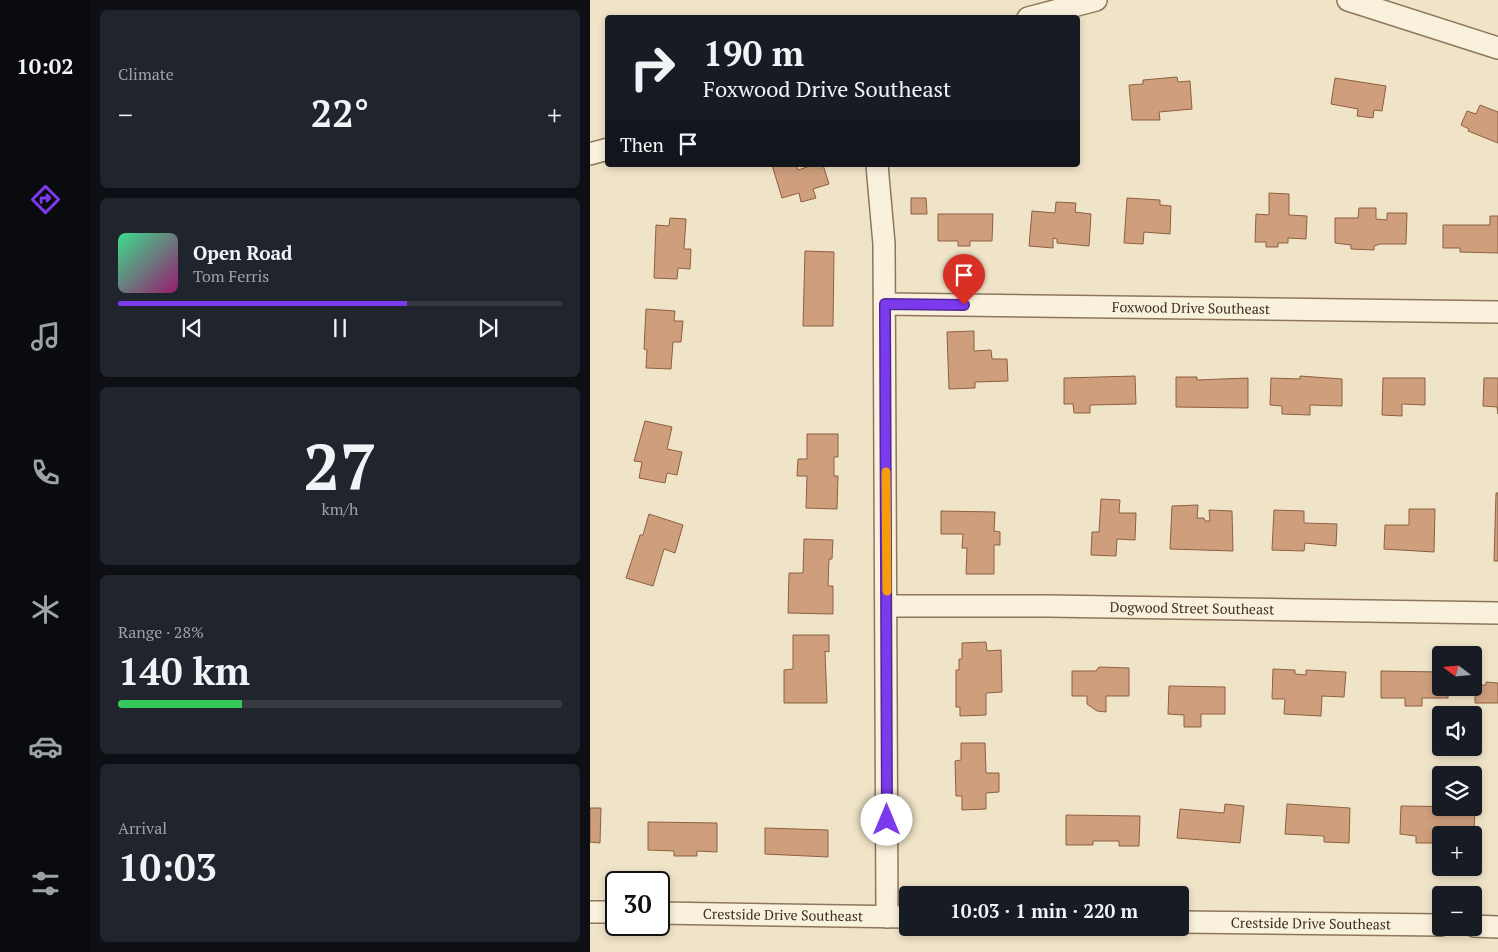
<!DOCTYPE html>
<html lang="en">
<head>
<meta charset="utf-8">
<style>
  :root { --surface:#171b24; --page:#20242c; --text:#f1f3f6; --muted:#9ea1a6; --line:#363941; --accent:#7c3aed }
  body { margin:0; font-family:"PT Serif",serif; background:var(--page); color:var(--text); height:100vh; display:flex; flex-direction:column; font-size:19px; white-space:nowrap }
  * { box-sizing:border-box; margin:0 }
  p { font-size:16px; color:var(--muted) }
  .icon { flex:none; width:28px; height:28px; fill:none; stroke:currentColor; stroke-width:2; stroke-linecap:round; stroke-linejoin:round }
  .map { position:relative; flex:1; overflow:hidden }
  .sheet { display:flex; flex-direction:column; gap:10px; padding:10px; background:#0d0f14; width:500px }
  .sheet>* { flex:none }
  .top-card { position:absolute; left:15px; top:15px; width:475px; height:152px; border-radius:5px; box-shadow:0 2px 8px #0003; background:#171b24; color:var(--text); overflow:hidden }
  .needle { width:32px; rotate:286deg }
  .fabs { position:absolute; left:842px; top:646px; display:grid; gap:10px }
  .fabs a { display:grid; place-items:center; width:50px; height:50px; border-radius:5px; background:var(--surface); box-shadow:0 2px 8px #0003; font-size:25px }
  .speed { position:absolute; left:15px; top:871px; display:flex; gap:10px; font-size:25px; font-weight:700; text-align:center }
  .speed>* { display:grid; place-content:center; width:65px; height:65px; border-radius:50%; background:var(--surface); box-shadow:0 2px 8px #0003; line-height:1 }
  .speed .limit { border:2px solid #111; border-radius:8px; background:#fff; color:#111 }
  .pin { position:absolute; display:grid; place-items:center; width:42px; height:42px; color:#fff; margin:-51px -21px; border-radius:50% 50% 50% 0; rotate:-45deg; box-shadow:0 0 5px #0007 }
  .pin .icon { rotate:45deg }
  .me { position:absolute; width:55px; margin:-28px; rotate:0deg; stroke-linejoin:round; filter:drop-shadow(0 0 4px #0008) }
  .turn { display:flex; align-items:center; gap:18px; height:105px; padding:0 15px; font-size:22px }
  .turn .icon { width:65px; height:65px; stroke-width:2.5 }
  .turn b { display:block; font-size:35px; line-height:42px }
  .then { display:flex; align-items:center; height:48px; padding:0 15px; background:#0003; gap:10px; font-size:19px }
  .big { font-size:38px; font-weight:600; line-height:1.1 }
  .sheet .card { flex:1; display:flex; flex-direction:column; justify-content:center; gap:8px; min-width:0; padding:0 18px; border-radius:8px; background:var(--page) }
  .sheet .dial { align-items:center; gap:0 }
  .dial b { font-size:65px; line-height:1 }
  .song { display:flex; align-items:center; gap:15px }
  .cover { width:60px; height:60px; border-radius:8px; background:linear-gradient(135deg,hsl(150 70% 55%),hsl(320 70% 35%)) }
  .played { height:5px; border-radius:2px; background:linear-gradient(90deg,var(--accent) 65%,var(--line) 65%) }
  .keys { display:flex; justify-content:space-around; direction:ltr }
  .heat { display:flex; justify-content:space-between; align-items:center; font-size:28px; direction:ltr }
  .charge { height:8px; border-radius:4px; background:linear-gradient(90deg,#34c759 28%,var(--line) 0) }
  .trip { position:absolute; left:309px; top:886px; width:290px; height:50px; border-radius:5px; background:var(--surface); box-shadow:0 2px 8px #0003; font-weight:600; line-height:50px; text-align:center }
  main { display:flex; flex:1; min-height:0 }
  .tab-bar { display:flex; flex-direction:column; width:90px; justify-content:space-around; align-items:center; background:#090b0e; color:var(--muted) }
  .tab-bar .icon { width:35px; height:35px }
  .tab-bar .selected { color:var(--accent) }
  .tab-bar b { font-size:22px; color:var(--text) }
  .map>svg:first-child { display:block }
  .building { fill:#cf9f7d; stroke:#8d5f41 }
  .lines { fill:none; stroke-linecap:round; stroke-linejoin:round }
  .minor-casing { stroke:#8d765c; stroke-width:24 }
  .minor { stroke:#faf1dc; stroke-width:21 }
  .route-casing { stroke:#51269a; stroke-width:12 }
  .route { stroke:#7c3aed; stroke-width:9 }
  .slow { stroke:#f59e0b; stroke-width:9 }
  .labels { text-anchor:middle; stroke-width:5; stroke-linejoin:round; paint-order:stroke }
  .street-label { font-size:14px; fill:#3d2e20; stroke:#f7eed8 }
</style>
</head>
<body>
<main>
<nav class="tab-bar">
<b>10:02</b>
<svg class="icon selected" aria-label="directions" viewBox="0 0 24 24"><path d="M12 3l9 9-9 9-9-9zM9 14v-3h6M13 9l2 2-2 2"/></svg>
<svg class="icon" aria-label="music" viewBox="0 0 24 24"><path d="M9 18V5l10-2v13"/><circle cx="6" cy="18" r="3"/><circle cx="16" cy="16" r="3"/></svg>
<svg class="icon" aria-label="phone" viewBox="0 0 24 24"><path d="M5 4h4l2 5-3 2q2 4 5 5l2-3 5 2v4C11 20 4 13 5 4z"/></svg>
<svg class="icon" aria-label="climate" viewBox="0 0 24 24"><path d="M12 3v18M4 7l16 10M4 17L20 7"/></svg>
<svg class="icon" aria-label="car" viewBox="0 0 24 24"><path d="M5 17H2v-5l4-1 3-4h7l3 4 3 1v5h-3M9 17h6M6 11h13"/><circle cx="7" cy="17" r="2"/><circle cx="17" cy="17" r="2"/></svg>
<svg class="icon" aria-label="filters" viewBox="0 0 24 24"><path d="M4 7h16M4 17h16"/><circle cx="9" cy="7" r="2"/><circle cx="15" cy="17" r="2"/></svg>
</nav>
<section class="sheet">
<div class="card"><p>Climate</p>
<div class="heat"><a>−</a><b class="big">22°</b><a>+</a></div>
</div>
<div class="card">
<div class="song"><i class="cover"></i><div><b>Open Road</b><p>Tom Ferris</p></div></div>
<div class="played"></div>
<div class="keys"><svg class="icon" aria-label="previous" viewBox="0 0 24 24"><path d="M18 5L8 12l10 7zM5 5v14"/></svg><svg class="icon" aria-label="pause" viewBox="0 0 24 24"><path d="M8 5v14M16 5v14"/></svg><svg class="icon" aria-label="next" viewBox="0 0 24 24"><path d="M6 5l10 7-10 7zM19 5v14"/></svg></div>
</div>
<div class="card dial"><b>27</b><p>km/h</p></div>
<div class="card"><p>Range · 28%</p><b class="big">140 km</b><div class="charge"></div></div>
<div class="card"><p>Arrival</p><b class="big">10:03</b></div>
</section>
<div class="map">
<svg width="908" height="952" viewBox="0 0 908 952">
  <rect width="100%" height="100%" fill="#f0e4c8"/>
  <g class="building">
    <polygon points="587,77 588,82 600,81 602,109 569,112 570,120 542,120 539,85 553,84 553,80"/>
    <polygon points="745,78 796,86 792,111 784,110 783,118 767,116 768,109 741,104"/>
    <polygon points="890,105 908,112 908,143 878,131 879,129 871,125 877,111 886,114"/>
    <polygon points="182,165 206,165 208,170 223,165 233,165 239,184 223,189 226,198 211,202 209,193 192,198"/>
    <polygon points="679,193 699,194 699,215 717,216 716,239 698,238 698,243 688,243 688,247 676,247 676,242 665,242 666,214 679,215"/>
    <polygon points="321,198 336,198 337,214 321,214"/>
    <polygon points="537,198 570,200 570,205 581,206 580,234 554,232 553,244 534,243"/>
    <polygon points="466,202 486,203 485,212 501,214 499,246 467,243 467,239 463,238 463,248 439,246 442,211 465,213"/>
    <polygon points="769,208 786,208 786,219 797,220 797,213 817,213 816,244 790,244 784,246 784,250 761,249 761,245 745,243 745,218 768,218"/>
    <polygon points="348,214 403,214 402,241 380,241 380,246 368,246 368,241 348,241"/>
    <polygon points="900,216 908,216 908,253 870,252 870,248 853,248 853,225 900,225"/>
    <polygon points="80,218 96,219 94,249 101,249 100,269 88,268 87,279 64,278 66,225 79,226"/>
    <polygon points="215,251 244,252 243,326 213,326"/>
    <polygon points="56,309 85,311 84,321 93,321 91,342 83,342 81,369 56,368 57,350 54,349"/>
    <polygon points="384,331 384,351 401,350 402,359 417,359 418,381 385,382 385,388 359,389 357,332"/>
    <polygon points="545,376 546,404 500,405 500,413 484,413 483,404 474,404 474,378"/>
    <polygon points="710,376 752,379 752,406 720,405 720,415 692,414 692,406 680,405 681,378 710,379"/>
    <polygon points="586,377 607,377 607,380 658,378 658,408 586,407"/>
    <polygon points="793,378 835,378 835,405 812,404 812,416 792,415"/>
    <polygon points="894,378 908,378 908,414 907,407 893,406"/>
    <polygon points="55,421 82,427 77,449 92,452 87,475 77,473 75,483 49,478 52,462 44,461"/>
    <polygon points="217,434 248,434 248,457 244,457 244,476 248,476 247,509 216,508 217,476 207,476 208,459 217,459"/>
    <polygon points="906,493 908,493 908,561 904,561"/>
    <polygon points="511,499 530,500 529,513 546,513 545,540 527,539 526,556 501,555 502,532 509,532"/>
    <polygon points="608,505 607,518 614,518 615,521 620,521 619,510 642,511 643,551 580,549 582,506"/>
    <polygon points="819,509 845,509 844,552 794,549 795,525 819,525"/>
    <polygon points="684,510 714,511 714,523 747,524 746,546 715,543 714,551 682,550"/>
    <polygon points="351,511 405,512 404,531 410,532 410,545 404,545 404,574 376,574 377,548 372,548 373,534 351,534"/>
    <polygon points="59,514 93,525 85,553 74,549 63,586 36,578 50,535 53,535"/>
    <polygon points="214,539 243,540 242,559 239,559 238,586 243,586 243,614 198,613 199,573 213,573"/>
    <polygon points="203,635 239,635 239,652 235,651 237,703 194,703 194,670 203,669"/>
    <polygon points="396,642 397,651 411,650 412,692 396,693 396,715 370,716 370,707 366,707 366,670 369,670 369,659 372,659 372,643"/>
    <polygon points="509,667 539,668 539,696 516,696 516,712 507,711 497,704 497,696 482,696 482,671 506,671"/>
    <polygon points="683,669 705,670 705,674 716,675 716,670 756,672 754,697 732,696 731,716 694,714 695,699 682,699"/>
    <polygon points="791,671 851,672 851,688 858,688 858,698 832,698 832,706 815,706 815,698 791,698"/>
    <polygon points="896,682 908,683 908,703 885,703 885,685 896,685"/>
    <polygon points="579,686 635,687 635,714 611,714 611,727 594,727 594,715 578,714"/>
    <polygon points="371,743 395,743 396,773 409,773 409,792 396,793 396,809 372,810 372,796 366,796 365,761 371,760"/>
    <polygon points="635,804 654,806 650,843 587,838 590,809 634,813"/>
    <polygon points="697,804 760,808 759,843 734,842 734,836 695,834"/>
    <polygon points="811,806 885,807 884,834 851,835 851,843 826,843 826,836 810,834"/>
    <polygon points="0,808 11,808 10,843 0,842"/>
    <polygon points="476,815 550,816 549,846 529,846 529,841 503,841 503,845 476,845"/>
    <polygon points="58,822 127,823 127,852 107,851 107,856 84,856 84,851 58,850"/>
    <polygon points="175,828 238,830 238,857 175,854"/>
  </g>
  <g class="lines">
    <defs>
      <g id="minor">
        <polyline points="758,0 908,48"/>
        <polyline points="438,18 506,0"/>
        <polyline points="0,154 18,149"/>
        <polyline points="287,165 294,244 297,917"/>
        <path id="s1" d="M295 304 908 312"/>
        <path id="s2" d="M297 606H458L908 613"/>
        <polyline points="0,912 26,912"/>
        <path id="s3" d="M69 913 318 917"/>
        <path id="s4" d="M590 922 851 925"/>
        <polyline points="884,926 908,927"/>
      </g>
    </defs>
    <use href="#minor" class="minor-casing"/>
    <use href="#minor" class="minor"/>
  </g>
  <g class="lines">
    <defs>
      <polyline id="route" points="297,820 295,304 374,305"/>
    </defs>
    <use href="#route" class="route-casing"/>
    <use href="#route" class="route"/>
    <polyline class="slow" points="296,472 297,591"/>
  </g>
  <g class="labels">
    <g class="street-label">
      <text dy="5" stroke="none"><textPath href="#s1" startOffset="306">Foxwood Drive Southeast</textPath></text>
      <text dy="5" stroke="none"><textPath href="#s2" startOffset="305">Dogwood Street Southeast</textPath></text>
      <text dy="5" stroke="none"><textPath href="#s3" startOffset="124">Crestside Drive Southeast</textPath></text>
      <text dy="5" stroke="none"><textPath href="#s4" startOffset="131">Crestside Drive Southeast</textPath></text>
    </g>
  </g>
</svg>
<div class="fabs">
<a><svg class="needle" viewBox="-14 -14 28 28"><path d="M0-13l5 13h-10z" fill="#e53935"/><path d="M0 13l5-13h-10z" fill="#9ea1a6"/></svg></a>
<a><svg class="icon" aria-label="sound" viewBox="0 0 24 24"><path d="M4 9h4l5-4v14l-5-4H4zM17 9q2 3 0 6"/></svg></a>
<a><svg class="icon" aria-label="layers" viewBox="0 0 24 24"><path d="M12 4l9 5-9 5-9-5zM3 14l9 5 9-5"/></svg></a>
<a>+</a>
<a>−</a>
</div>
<div class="speed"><div class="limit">30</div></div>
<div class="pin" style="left:374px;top:305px;background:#d93025"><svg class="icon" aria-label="arrive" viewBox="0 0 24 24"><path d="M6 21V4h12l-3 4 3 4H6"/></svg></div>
<svg class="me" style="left:297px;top:820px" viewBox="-20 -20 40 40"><circle r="19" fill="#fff"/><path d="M0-13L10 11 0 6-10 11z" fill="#7c3aed"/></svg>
<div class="trip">10:03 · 1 min · 220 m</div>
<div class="top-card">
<div class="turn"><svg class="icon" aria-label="right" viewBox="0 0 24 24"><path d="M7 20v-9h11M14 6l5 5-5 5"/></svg><div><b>190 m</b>Foxwood Drive Southeast</div></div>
<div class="then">Then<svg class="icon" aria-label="arrive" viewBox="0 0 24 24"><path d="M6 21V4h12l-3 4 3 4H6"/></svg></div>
</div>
</div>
</main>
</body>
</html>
